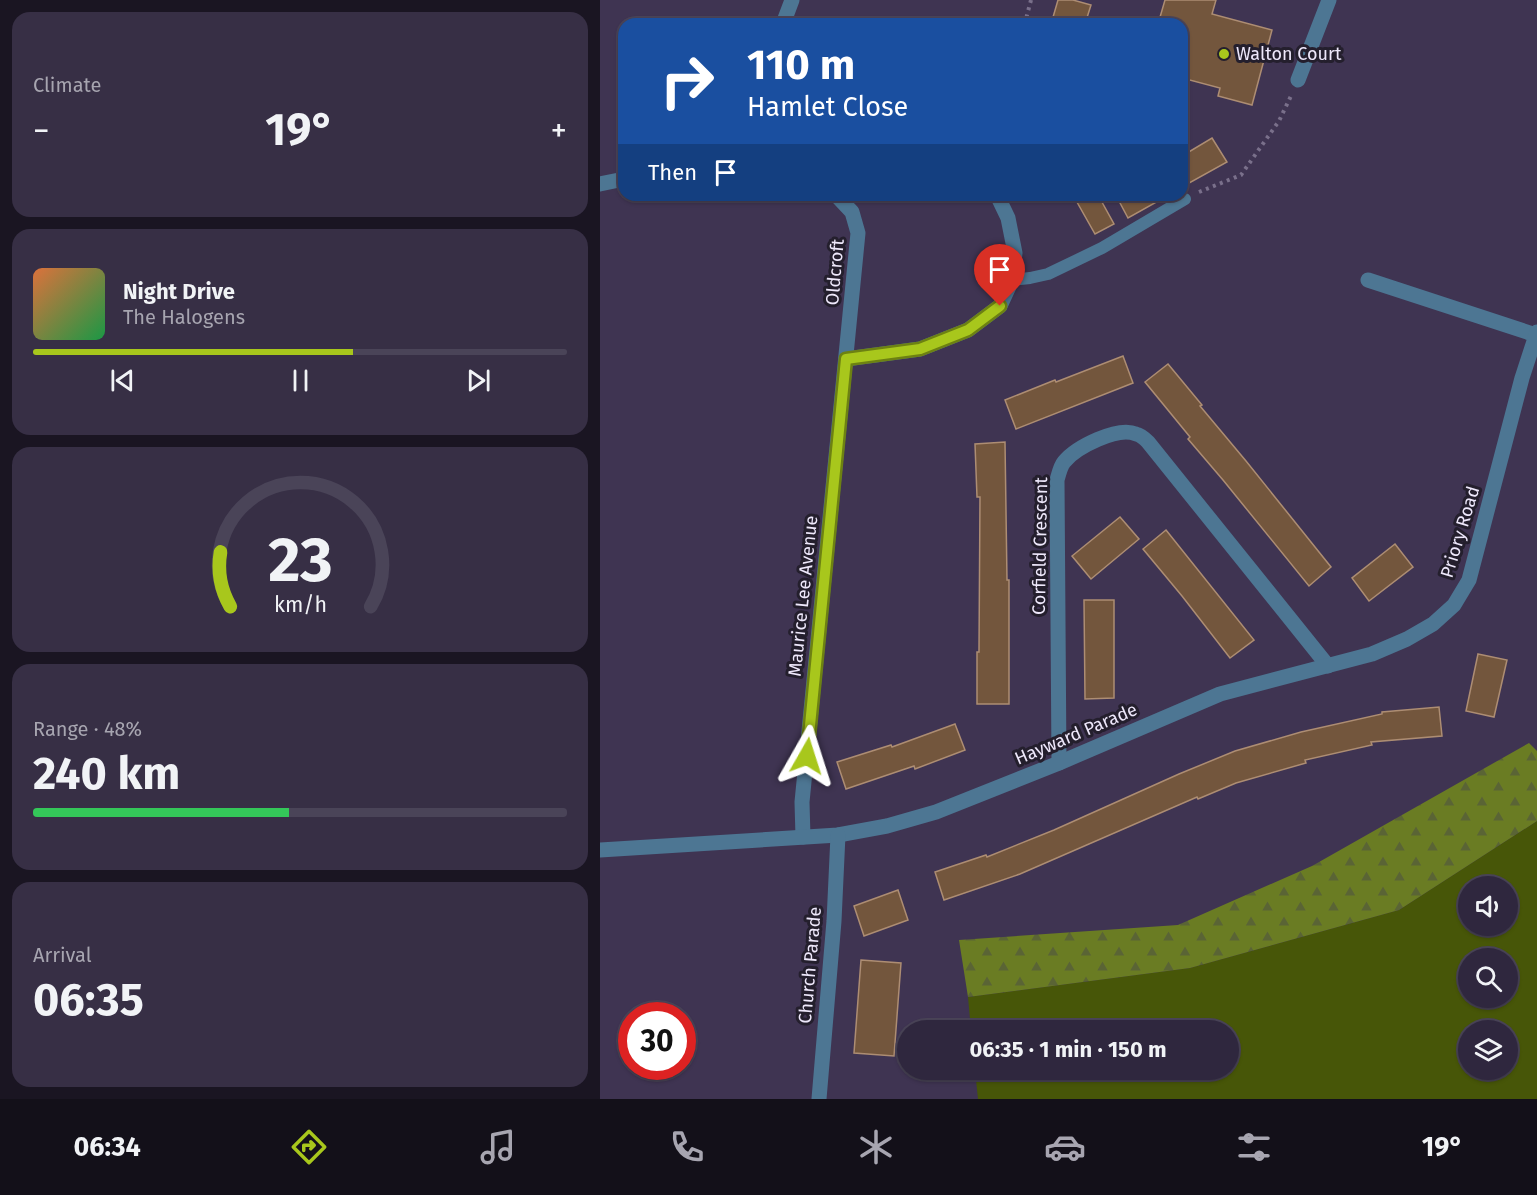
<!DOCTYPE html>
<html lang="en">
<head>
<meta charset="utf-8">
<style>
  :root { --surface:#2f273e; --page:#372f45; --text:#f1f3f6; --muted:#a7a5b0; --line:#4a4458; --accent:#a8c71c }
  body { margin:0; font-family:"Fira Sans",sans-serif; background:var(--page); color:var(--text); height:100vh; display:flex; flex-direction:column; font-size:22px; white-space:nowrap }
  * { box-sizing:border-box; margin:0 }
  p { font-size:20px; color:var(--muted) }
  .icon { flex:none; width:33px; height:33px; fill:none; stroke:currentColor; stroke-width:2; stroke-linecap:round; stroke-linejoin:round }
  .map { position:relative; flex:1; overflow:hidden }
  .panel { display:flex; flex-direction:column; gap:12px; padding:12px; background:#1a1522; width:600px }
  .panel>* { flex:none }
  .guide { position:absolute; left:18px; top:18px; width:570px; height:183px; border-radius:18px; box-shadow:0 2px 4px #0004,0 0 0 2px var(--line); background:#1a4fa0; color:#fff; overflow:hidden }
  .fabs { position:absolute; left:858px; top:876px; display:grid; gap:12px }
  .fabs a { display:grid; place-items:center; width:60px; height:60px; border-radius:50%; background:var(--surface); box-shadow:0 2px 4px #0004,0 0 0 2px var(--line); font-size:30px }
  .speed { position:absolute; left:18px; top:1002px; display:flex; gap:12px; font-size:30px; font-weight:700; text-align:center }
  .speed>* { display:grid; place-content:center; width:78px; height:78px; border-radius:50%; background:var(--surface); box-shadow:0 2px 4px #0004,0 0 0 2px var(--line); line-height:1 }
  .speed .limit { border:9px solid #d22; background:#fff; color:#111 }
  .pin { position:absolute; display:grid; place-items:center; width:51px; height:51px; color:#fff; margin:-62px -26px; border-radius:50% 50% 50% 0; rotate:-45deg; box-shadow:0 0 6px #0007 }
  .pin .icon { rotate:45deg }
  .me { position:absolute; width:66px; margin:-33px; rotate:6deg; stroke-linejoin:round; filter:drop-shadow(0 0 4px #0008) }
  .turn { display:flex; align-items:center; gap:21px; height:126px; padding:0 30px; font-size:27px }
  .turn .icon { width:78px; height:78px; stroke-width:2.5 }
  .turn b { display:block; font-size:42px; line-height:51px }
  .then { display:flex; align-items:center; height:57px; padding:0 30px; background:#0003; gap:12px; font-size:22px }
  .big { font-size:45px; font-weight:700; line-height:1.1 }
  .panel .tile { flex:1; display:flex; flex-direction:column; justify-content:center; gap:9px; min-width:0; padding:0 21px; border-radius:18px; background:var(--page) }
  .panel .dial { align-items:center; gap:0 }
  .dial svg { height:156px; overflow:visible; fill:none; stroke:var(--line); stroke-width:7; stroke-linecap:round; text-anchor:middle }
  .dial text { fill:var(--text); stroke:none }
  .song { display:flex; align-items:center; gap:18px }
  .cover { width:72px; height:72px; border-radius:9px; background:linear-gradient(135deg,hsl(20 70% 55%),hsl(140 70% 35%)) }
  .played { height:6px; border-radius:3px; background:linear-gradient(90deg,var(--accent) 60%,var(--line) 60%) }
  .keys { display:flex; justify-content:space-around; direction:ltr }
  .heat { display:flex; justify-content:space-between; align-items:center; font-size:33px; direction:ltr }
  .charge { height:9px; border-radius:4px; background:linear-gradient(90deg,#34c759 48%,var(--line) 0) }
  .trip { position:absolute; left:297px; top:1020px; width:342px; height:60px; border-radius:30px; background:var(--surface); box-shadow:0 2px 4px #0004,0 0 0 2px var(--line); font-weight:700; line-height:60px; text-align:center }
  .dock { display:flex; height:96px; justify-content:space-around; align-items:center; background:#131019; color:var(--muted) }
  .dock .icon { width:42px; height:42px }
  .dock .on { color:var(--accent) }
  .dock b { font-size:27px; color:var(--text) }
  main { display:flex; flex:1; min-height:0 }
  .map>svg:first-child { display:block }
  .green { fill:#475608; fill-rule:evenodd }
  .forest { fill:url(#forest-firs) }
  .building { fill:#73563d; stroke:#ad8d73; stroke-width:1.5 }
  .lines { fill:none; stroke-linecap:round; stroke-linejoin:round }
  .path { stroke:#7a708b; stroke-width:4; stroke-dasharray:3 4.5; stroke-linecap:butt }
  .service { stroke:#4d7693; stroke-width:12 }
  .minor { stroke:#4d7693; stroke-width:15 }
  .route-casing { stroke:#6d8112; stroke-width:15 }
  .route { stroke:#a8c71c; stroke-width:10 }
  .poi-dot { fill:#a8c71c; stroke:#241f2d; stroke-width:2 }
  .labels { text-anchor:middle; stroke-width:6; stroke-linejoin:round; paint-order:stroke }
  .poi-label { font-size:18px; fill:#eee8fb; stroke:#241f2d; text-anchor:start }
  .street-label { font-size:18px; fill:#eee8fb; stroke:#241f2d }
</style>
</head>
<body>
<main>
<section class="panel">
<div class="tile"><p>Climate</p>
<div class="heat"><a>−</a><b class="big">19°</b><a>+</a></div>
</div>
<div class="tile">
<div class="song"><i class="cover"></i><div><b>Night Drive</b><p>The Halogens</p></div></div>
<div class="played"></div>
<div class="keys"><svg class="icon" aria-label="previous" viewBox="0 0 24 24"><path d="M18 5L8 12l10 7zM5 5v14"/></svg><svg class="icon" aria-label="pause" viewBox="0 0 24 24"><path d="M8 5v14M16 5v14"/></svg><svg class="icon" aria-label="next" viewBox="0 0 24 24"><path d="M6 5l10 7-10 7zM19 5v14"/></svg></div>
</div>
<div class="tile dial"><svg viewBox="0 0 100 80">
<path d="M14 69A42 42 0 1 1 86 69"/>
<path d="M14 69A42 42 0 0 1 9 41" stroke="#a8c71c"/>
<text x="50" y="56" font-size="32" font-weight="700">23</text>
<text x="50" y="72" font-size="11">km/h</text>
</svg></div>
<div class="tile"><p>Range · 48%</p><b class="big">240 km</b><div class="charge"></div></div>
<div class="tile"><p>Arrival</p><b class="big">06:35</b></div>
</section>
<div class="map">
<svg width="937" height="1099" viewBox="0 0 937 1099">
  <defs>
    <pattern id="forest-firs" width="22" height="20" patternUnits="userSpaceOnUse" patternTransform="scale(1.5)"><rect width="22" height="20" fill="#6a7c23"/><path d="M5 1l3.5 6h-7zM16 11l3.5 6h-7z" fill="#5a6435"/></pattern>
  </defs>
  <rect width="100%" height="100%" fill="#3f3452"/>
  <path class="green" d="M937 821V1099H378L375 1070H628V1030H371L368 997 590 968 799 910ZM868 886H908V926H868ZM868 958H908V998H868ZM868 1030H908V1070H868Z"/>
  <polygon class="forest" points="929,743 937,751 937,821 799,910 590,968 368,997 359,940 578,925 712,866"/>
  <g class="building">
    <polygon points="458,0 473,0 491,5 485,24 451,24"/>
    <polygon points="565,0 616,0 612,14 672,30 652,105 618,96 620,88 582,78 582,24 558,24"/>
    <polygon points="612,138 627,162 582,187 582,156"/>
    <polygon points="473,195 498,195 514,224 495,234"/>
    <polygon points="529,195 569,195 528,218 519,201"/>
    <polygon points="523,356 533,383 416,429 405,400 455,380 456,382"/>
    <polygon points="568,364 602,405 600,406 646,461 731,567 709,586 623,480 588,439 590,437 545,382"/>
    <polygon points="405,442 407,580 409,580 409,704 377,704 377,652 379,652 380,497 377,497 375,444"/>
    <polygon points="520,517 539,539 491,579 472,556"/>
    <polygon points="566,530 654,640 630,658 582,596 543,549"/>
    <polygon points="795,544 813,567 769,601 752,578"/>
    <polygon points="484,600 514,600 514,698 485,699"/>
    <polygon points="878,654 907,660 894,717 866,711"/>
    <polygon points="839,707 842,736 771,742 772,745 705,760 706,763 636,783 598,799 597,797 420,874 344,900 335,872 386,855 387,857 454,830 579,774 635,751 701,732 782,714 782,712"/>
    <polygon points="355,724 365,750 315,769 314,766 246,789 237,762 291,745 292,747"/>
    <polygon points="298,890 308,920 264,936 254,906"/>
    <polygon points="261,960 301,963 294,1056 254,1053"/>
  </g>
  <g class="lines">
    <g class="path">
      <polyline points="423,24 426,19 431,0"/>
      <polyline points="599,192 641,175 679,121 691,96"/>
    </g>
    <polyline class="service" points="412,280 430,278 448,274 502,248 585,199"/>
    <g class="minor">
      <polyline points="183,24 192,0"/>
      <polyline points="698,80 729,0"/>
      <polyline points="0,184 24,179"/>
      <polyline points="768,280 936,335"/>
      <polyline points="246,359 320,349 368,330 400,306 412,280 415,253 408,218 397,195"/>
      <path d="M459 763 457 480C459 474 460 467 464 462 476 447 518 426 536 434 541 435 545 439 548 442L728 666"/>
      <polyline points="203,837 202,802 258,233 252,212 236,195"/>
      <polyline points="0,850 238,835 287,826 336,812 459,763 620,694 772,654 807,639 833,624 854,605 869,580 922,378 937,332"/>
      <polyline points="219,1099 234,921 238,835"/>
    </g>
  </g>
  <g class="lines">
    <defs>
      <polyline id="route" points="207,756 246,359 320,349 368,330 400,306"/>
    </defs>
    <use href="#route" class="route-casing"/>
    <use href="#route" class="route"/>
  </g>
  <circle class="poi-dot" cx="624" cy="54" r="6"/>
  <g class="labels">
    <g class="poi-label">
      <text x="636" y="60">Walton Court</text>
    </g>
    <g class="street-label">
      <text transform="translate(235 272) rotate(-85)" y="6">Oldcroft</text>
      <text transform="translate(860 532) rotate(-73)" y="6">Priory Road</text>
      <text transform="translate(440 546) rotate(-89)" y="6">Corfield Crescent</text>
      <text transform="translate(203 596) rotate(-84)" y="6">Maurice Lee Avenue</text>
      <text transform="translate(476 734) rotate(-23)" y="6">Hayward Parade</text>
      <text transform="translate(210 965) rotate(-85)" y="6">Church Parade</text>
    </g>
  </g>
</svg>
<div class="fabs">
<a><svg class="icon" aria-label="sound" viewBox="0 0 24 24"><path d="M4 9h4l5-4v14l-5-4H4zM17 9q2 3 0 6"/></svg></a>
<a><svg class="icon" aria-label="search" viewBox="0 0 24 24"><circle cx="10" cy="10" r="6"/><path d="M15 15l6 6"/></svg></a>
<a><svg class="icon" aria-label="layers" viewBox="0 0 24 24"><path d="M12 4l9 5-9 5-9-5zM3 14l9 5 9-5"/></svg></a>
</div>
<div class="speed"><div class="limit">30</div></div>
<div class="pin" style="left:400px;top:306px;background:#d93025"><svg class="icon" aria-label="arrive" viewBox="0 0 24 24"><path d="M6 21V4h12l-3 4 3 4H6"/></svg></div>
<svg class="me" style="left:207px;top:756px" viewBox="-20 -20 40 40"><path d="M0-17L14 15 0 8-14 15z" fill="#a8c71c" stroke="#fff" stroke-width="4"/></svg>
<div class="trip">06:35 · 1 min · 150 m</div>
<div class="guide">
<div class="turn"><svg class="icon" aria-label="right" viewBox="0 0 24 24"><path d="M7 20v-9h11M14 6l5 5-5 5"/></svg><div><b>110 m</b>Hamlet Close</div></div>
<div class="then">Then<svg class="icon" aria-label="arrive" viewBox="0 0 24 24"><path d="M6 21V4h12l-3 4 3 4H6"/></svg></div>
</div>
</div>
</main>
<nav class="dock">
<b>06:34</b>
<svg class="icon on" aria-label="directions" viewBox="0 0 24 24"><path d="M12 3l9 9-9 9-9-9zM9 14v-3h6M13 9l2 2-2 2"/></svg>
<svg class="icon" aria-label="music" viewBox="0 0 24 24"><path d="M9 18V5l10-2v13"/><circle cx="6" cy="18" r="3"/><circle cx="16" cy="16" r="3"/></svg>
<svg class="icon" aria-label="phone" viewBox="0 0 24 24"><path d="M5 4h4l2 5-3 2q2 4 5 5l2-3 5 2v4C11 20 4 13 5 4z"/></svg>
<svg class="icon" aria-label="climate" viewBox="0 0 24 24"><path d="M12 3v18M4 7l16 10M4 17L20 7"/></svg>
<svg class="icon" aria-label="car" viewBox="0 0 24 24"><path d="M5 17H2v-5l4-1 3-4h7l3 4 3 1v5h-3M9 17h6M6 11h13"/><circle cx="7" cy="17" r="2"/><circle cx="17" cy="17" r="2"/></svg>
<svg class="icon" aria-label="filters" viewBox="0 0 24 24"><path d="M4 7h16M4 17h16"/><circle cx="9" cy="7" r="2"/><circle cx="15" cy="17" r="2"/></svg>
<b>19°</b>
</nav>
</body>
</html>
